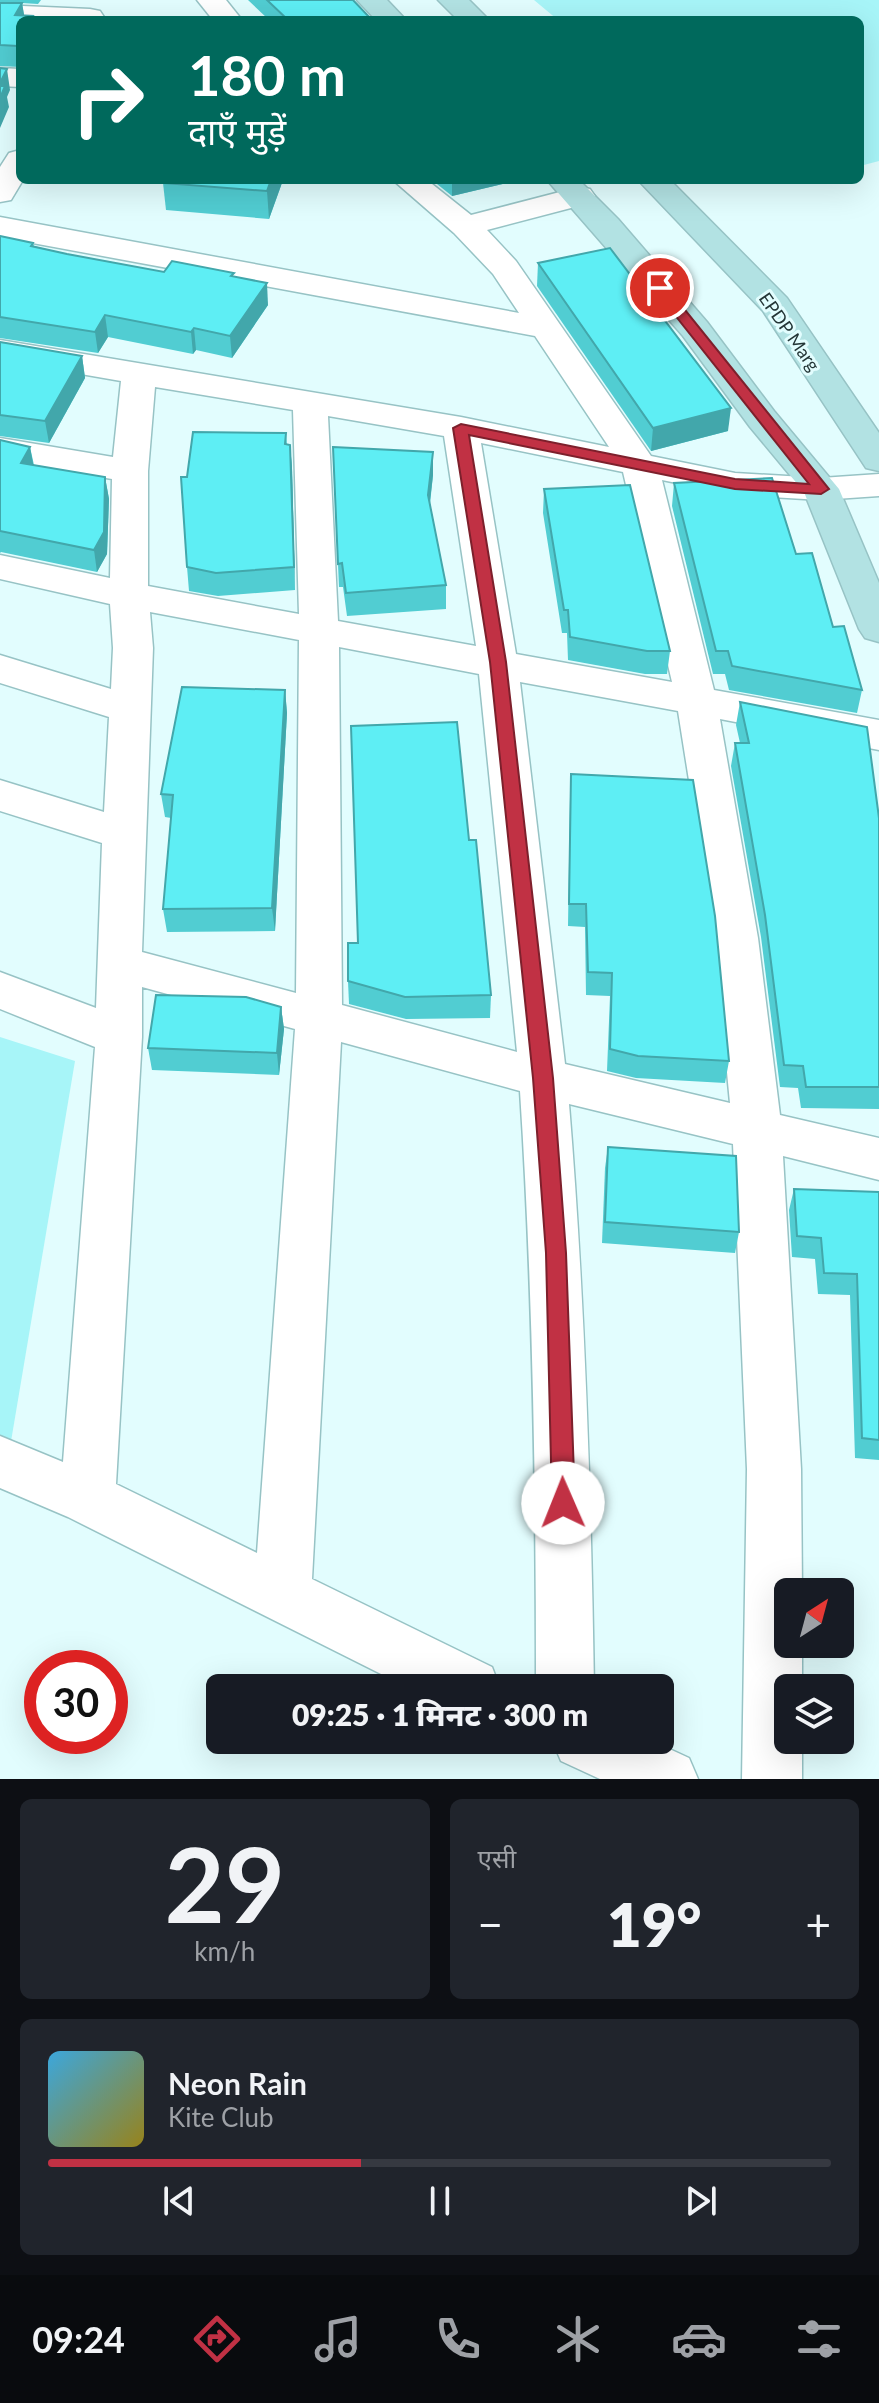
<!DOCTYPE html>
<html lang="hi">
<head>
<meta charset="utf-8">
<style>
  :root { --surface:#171b24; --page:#20242c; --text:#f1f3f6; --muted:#9ea1a6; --line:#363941; --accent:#c13144 }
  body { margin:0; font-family:Lato,"Noto Sans Devanagari",sans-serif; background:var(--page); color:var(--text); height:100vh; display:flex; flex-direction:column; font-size:30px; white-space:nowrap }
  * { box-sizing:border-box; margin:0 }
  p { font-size:26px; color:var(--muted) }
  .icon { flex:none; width:44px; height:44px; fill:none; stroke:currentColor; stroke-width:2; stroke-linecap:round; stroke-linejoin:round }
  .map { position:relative; height:1779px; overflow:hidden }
  .drawer { display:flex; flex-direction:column; gap:20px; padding:20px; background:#0d0f14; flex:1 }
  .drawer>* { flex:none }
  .guide { position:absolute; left:16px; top:16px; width:848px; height:168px; border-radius:12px; box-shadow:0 8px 32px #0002; background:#00695c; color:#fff; overflow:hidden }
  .needle { width:52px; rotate:36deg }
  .buttons { position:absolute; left:774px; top:1578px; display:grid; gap:16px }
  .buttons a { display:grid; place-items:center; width:80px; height:80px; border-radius:12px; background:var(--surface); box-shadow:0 8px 32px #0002; font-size:40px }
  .speed { position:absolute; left:24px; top:1650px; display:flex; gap:16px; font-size:40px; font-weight:700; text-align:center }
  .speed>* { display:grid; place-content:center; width:104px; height:104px; border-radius:50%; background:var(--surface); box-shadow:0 8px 32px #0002; line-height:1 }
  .speed .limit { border:12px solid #d22; background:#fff; color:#111 }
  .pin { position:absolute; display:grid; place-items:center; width:68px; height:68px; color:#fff; margin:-34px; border:4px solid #fff; border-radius:50%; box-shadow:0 2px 8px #0007 }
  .me { position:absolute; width:88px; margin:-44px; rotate:359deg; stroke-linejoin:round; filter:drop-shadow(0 0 6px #0008) }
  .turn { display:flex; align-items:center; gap:28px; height:168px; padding:0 40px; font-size:36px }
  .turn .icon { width:104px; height:104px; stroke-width:2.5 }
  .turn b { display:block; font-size:56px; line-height:68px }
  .big { font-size:60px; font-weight:800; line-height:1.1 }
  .drawer .tile { flex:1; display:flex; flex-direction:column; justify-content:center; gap:12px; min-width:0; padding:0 28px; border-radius:12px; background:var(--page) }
  .drawer .dial { align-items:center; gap:0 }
  .dial b { font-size:104px; line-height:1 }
  .song { display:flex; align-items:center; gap:24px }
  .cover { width:96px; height:96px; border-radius:12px; background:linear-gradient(135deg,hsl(200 70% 55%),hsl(50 70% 35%)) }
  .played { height:8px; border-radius:4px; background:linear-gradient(90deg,var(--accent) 40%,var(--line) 40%) }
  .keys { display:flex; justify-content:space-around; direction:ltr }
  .heat { display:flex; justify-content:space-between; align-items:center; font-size:44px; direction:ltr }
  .drawer .tiles { flex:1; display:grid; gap:20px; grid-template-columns:1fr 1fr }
  .tile:last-child { grid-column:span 2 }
  .trip { position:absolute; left:206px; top:1674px; width:468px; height:80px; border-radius:12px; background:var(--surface); box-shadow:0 8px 32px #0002; font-weight:800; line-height:80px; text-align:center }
  .menu { display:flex; height:128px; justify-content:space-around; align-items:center; background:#090b0e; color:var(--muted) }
  .menu .icon { width:56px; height:56px }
  .menu .current { color:var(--accent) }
  .menu b { font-size:36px; color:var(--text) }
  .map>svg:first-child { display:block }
  .green { fill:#a7f5f8 }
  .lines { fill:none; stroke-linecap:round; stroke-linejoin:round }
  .street-casing { stroke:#97c3c5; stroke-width:3 }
  .secondary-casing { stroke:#97c3c5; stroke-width:3 }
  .street { fill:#fff; fill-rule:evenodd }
  .secondary { fill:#b2e2e3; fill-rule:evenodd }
  .wall { fill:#51cdd2 }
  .shaded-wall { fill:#42a7ab }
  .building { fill:#5eeef4; stroke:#42a7ab; stroke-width:2 }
  .route { fill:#c13144; stroke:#7d202c; stroke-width:2 }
  .labels { text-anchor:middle; stroke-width:6; stroke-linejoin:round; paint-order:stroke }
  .far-street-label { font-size:18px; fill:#243637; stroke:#e2fdfe }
</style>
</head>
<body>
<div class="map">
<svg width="879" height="1779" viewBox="0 0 879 1779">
  <rect width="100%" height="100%" fill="#e2fdfe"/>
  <g class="green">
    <polygon points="534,0 879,0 879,161 860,166 860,20 558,20"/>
    <polygon points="0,1037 75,1061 3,1489 0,1488"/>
  </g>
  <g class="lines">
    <defs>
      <g id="street">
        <polygon points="197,0 226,0 242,20 213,20"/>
        <polygon points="0,5 90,9 100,11 104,17 102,20 0,21"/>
        <polygon points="0,68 20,69 20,87 0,86"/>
        <polygon points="20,150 20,180 23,180 11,200 0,202 0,167 9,153"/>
        <path d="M393 180H427L471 215 579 187 590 189 595 196 590 203 487 230 516 261 651 456 735 473 821 478 879 474V496L821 500 735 495 662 480 714 690 879 720V750L720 719 758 938 780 1115 879 1138V1180L783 1156 801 1469 802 1592H788V1644H802V1688H788V1740H802V1779H742L747 1469 733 1144 569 1104C585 1298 591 1493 594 1688H536C536 1488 533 1290 520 1091L341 1042 312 1579 492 1667 500 1688H409L68 1517 0 1488V1436L63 1462 95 1047 0 1009V972L96 1008 102 843 0 811V780L104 812 109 717 0 683V655L111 689 113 648 110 604 0 579V555L110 578 112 479 0 460V438L113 457 121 381 0 360V340L461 417 609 447 535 336 0 237V217L519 313 493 274 454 233ZM155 387 293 410 299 614 148 586V471ZM328 416 444 436 476 646 338 621ZM481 443 623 472 672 682 516 654ZM150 612 299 640 296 993 142 952 153 648ZM339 647 479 674 517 1052 342 1005ZM520 682 678 711 714 938 730 1103 565 1064ZM142 987 295 1029 257 1553 116 1484 142 1037Z"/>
        <polygon points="552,1740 650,1740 689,1758 698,1779 600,1779 561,1761"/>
      </g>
      <g id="secondary">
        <polygon points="357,0 387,0 406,20 376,20"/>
        <polygon points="438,0 469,0 489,20 458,20"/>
        <polygon points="547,180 579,180 618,219 707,322 774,411 839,489 879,583 879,642 865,638 859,629 804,492 750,427 683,336"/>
        <polygon points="638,180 670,180 787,298 879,433 879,471 866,468 763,311"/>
      </g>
    </defs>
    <use href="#street" class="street-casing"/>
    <use href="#secondary" class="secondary-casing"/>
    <use href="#street" class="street"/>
    <use href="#secondary" class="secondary"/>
  </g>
  <g class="wall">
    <polygon points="0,0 41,0 38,4 22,3 24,16 20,20 20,67 0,66"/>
    <polygon points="248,0 353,0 372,20 269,20"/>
    <polygon points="165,180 283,180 269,219 166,210 163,183"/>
    <polygon points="432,180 519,180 452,196"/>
    <polygon points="0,236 33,243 34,246 67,254 164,272 234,277 268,305 232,358 196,350 193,354 108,337 98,353 0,338"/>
    <polygon points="538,263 728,431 651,451 537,286"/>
    <polygon points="0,342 82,356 85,378 49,443 0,436"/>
    <polygon points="286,433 287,445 290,445 292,468 295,590 218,596 189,591 187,567 187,477"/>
    <polygon points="0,440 30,447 34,465 105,477 109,499 107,554 97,572 1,552 0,553"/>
    <polygon points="333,447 433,475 430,504 446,585 446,609 347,616 343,587 339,587"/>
    <polygon points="674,483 833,627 862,690 857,713 729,690 725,674 713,674 672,506"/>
    <polygon points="544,489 670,651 667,674 645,674 568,660 567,633 562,633 543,513"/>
    <polygon points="285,690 287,713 275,931 167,932 163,909 171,818 165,817 161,794"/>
    <polygon points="740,702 879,818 879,1109 801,1108 798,1088 780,1087 761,937 731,766 735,743 740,743 736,725"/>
    <polygon points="571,774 729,1061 725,1083 636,1078 607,1071 610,996 586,995 585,927 568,926 570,797"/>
    <polygon points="469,840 491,995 490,1018 406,1019 349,1004 348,981 358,943"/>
    <polygon points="281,1007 284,1029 279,1075 152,1070 148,1048"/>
    <polygon points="608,1147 739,1232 735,1253 602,1243 605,1168"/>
    <polygon points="794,1189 879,1192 879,1460 855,1458 850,1295 818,1294 815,1259 792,1257 789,1210"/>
  </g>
  <g class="shaded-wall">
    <polygon points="22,3 25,20 15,15"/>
    <polygon points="7,69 10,90 7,97 9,107 0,128 0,83"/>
    <polygon points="271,180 283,180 269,219 267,191"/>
    <polygon points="452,180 519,180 452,196"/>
    <polygon points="267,283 268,305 232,358 230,336"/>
    <polygon points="105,315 108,337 98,353 95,332"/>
    <polygon points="194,328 196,350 193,354 191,332"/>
    <polygon points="82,356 85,378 49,443 45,421"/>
    <polygon points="731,408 728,431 651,451 653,428"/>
    <polygon points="290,445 292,468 295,590 294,567"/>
    <polygon points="30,447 34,469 21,463"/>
    <polygon points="433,452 433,475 428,518 428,495"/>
    <polygon points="105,477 109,499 107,554 97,572 94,550"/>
    <polygon points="285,690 287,713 275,931 272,908"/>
    <polygon points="281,1007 284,1029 279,1075 277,1053"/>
  </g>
  <g class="building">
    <polygon points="267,0 353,0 372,20 288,20"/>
    <polygon points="0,3 22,3 15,15 33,16 31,20 20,20 20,42 18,46 0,45"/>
    <polygon points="0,68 7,69 0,83"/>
    <polygon points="0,86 5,86 0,98"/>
    <polygon points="165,180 271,180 267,191 163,183"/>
    <polygon points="0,236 33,243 31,246 67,254 164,272 172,261 234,273 231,276 267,283 230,336 194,328 191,332 105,315 95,332 0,317"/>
    <polygon points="610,248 731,408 653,428 538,263"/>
    <polygon points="0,342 82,356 45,421 0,415"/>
    <polygon points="193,432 286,433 285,444 290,445 294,567 216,573 187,567 181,477 187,477"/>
    <polygon points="0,440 30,447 21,463 105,477 104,532 94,550 0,531"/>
    <polygon points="333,447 433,452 428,495 446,585 346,593 342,563 338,564"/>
    <polygon points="772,478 796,554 812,553 833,627 844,626 862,690 732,666 728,651 716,651 674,483"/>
    <polygon points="630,485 670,651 647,651 570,637 568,610 564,610 544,489"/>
    <polygon points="182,687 285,690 272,908 163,909 173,795 161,794"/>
    <polygon points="740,702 867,727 879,818 879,1087 806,1087 803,1066 784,1065 765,915 735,743 749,743"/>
    <polygon points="457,722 469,840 476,840 491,995 405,997 348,981 348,943 358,943 351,726"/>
    <polygon points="571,774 693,780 715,916 729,1061 638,1056 610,1049 612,973 588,972 586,904 569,904"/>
    <polygon points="156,995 246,997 281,1007 277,1053 148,1048"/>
    <polygon points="608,1147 736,1156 739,1232 605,1222"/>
    <polygon points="794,1189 879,1192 879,1440 862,1438 857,1274 824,1273 821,1238 797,1236"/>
  </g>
  <polygon class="route" points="655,285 665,285 829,489 821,494 735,489 469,435 506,662 553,1078 566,1253 575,1503 571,1511 563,1514 555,1511 552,1503 546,1253 533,1078 490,662 453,428 461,424 735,479 809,484 655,290"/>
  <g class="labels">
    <g class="far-street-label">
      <text transform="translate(789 332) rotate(55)" y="6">EPDP Marg</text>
    </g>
  </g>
</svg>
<div class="buttons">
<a><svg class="needle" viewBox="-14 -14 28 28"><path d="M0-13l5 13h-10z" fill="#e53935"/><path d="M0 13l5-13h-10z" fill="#9ea1a6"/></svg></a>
<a><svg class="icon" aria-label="layers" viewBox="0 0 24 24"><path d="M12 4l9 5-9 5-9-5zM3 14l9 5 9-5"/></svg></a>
</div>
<div class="speed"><div class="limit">30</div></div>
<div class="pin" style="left:660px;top:288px;background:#d93025"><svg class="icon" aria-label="arrive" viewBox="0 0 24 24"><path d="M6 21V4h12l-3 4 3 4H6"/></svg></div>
<svg class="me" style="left:563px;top:1503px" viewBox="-20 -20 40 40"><circle r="19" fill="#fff"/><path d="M0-13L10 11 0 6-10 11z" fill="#c13144"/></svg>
<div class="trip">09:25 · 1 मिनट · 300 m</div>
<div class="guide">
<div class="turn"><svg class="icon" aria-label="right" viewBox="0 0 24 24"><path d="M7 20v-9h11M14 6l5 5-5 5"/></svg><div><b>180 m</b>दाएँ मुड़ें</div></div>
</div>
</div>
<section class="drawer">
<div class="tiles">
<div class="tile dial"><b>29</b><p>km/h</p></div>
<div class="tile"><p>एसी</p>
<div class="heat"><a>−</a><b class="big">19°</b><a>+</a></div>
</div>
<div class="tile">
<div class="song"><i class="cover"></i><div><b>Neon Rain</b><p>Kite Club</p></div></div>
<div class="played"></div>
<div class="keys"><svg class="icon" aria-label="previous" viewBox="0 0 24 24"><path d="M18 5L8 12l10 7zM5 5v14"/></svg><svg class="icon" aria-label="pause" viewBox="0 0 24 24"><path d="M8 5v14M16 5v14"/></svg><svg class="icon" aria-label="next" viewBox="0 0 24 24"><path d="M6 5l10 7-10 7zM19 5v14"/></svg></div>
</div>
</div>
</section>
<nav class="menu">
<b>09:24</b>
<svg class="icon current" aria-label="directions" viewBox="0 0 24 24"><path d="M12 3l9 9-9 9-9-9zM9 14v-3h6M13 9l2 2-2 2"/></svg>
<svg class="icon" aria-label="music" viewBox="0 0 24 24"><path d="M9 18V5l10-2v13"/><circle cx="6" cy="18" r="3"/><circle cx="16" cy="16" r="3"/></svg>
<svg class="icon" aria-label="phone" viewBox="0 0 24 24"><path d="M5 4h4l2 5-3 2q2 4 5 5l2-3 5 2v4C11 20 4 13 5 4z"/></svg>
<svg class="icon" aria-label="climate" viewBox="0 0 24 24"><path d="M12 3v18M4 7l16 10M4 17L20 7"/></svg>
<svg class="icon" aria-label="car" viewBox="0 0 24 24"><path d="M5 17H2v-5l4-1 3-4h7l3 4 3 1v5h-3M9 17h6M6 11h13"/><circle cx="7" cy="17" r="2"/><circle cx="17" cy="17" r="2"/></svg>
<svg class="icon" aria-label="filters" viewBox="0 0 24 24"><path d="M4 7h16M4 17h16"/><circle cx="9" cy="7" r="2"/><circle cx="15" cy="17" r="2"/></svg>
</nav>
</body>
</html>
